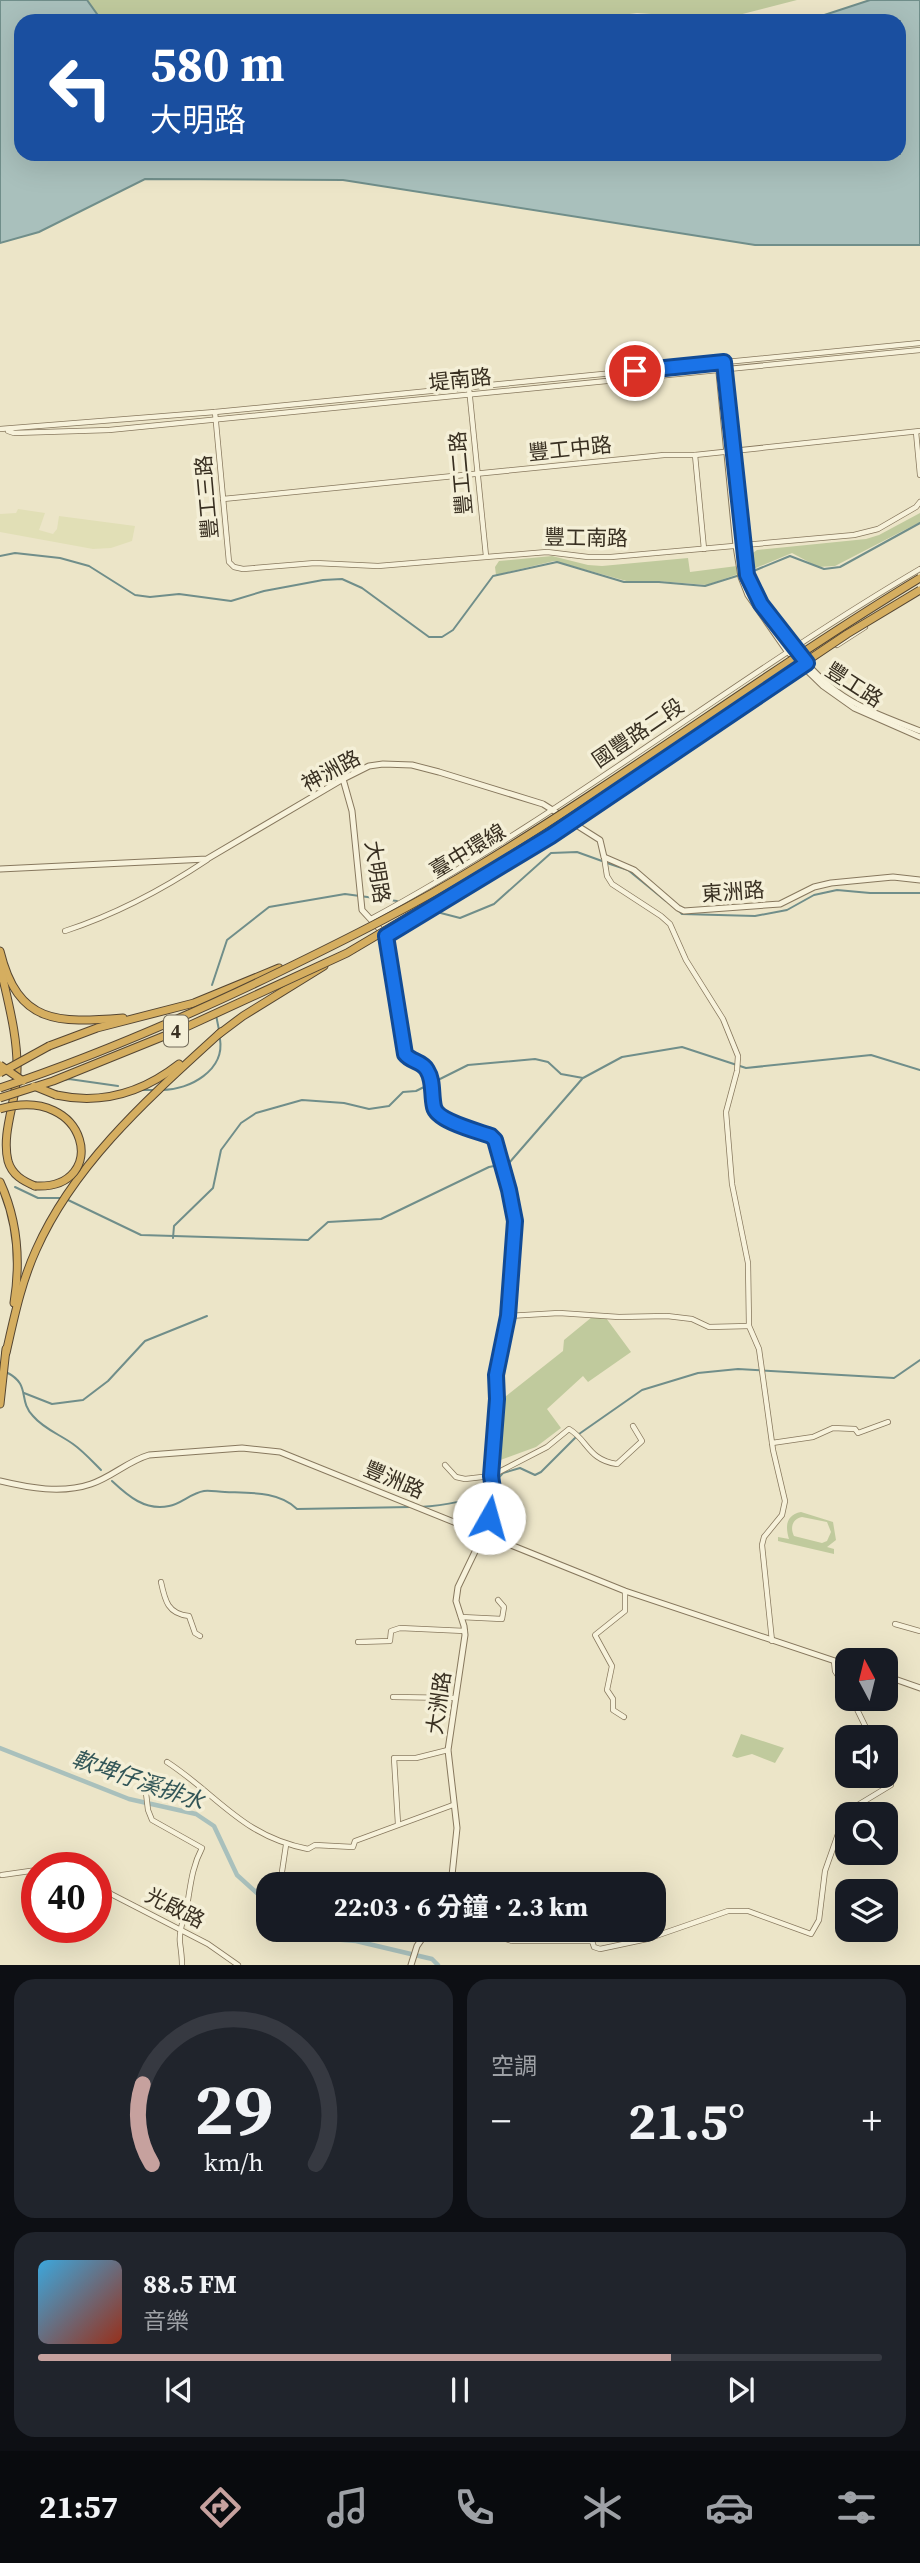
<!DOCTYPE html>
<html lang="zh-TW">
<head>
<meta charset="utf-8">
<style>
  :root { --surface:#171b24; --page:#20242c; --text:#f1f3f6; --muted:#9ea1a6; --line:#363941; --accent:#c6a19e }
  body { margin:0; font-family:"Source Serif 4","Noto Sans TC",serif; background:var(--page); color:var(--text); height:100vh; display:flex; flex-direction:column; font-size:26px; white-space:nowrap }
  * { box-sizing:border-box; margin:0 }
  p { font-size:23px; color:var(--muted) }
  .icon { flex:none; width:38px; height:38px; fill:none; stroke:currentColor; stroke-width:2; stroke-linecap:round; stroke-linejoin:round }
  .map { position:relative; height:1965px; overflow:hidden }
  .side { display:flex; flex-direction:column; gap:14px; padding:14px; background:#0d0f14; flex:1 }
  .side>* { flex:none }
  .banner { position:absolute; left:14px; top:14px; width:892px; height:147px; border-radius:21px; box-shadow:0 7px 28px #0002; background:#1a4fa0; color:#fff; overflow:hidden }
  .needle { width:46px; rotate:353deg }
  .tools { position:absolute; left:835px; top:1648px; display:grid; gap:14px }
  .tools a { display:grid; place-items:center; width:63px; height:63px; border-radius:14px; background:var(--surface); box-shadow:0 7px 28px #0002; font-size:35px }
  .speed { position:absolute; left:21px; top:1852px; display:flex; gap:14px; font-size:35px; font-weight:700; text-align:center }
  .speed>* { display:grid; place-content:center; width:91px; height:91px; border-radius:50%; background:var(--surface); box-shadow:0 7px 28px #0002; line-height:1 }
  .speed .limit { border:10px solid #d22; background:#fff; color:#111 }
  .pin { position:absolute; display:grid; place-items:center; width:60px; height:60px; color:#fff; margin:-30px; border:4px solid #fff; border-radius:50%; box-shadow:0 2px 7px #0007 }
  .me { position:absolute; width:77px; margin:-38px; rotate:7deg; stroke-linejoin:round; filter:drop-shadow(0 0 5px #0008) }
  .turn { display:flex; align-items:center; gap:24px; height:147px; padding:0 21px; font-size:32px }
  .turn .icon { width:91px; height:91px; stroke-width:2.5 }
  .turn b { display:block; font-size:49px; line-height:60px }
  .big { font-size:52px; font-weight:700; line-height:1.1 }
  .side .tile { flex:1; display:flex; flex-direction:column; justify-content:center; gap:10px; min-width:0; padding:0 24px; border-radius:21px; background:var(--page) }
  .side .dial { align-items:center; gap:0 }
  .dial svg { height:182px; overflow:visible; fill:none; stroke:var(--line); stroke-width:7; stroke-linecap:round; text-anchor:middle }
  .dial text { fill:var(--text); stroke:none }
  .song { display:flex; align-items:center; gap:21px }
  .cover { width:84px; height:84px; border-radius:10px; background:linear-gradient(135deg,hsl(200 70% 55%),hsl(10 70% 35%)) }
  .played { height:7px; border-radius:4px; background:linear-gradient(90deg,var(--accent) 75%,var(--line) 75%) }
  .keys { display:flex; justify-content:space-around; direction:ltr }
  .heat { display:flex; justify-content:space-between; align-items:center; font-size:38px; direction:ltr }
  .side .tiles { flex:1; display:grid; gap:14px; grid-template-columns:1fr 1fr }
  .tile:last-child { grid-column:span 2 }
  .trip { position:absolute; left:256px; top:1872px; width:410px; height:70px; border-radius:21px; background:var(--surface); box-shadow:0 7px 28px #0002; font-weight:700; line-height:70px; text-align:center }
  .menu { display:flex; height:112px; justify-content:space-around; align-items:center; background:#090b0e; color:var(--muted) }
  .menu .icon { width:49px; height:49px }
  .menu .active { color:var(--accent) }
  .menu b { font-size:32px; color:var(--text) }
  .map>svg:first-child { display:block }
  .farmland { fill:#e1dfb6 }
  .green { fill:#c0ca9d; fill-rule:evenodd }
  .water { fill:#a9c0bc; stroke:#708e8a; stroke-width:2 }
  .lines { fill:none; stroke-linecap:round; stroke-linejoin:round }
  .stream { stroke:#708e8a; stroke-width:2 }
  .canal { stroke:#a9c0bc; stroke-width:4.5 }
  .minor-casing { stroke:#87785e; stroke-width:6 }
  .tertiary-casing { stroke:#87785e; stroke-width:7 }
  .motorway-casing { stroke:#554632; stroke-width:9 }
  .minor { stroke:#f7f2db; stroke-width:4.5 }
  .tertiary { stroke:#f7f2db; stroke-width:5 }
  .motorway { stroke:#d5ae60; stroke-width:7 }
  .motorway-bridge-casing { stroke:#554632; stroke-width:9; stroke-linecap:butt }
  .motorway-bridge { stroke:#d5ae60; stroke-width:7 }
  .route-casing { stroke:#114b97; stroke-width:18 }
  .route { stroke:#1a73e8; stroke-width:12 }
  .labels { text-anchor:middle; stroke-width:7; stroke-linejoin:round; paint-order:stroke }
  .shield { fill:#f4efd7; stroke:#706958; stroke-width:2 }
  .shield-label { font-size:19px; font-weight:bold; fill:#382f21 }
  .street-label { font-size:21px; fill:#382f21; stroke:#f4efd7 }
  .water-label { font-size:23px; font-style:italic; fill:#315557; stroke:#f4efd7 }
</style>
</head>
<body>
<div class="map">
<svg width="920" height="1965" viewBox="0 0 920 1965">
  <rect width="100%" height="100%" fill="#ece5c8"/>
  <polygon class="farmland" points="18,509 45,513 39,530 53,534 57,529 59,516 135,526 132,541 111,548 93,549 0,532 0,514 16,513"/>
  <g class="green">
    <polygon points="0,0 797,0 723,19 637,13 576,21 21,21"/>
    <polygon points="920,513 920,522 835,566 818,567 792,553 751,570 750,555 757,550 866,539 879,535"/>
    <polygon points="552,556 588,565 602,566 688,558 690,572 737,566 738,574 707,585 658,581 630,582 554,561 496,575 495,567 499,561"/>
    <polygon points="592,1317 606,1318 631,1352 588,1382 583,1376 547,1409 561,1428 536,1447 495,1462 501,1400 563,1351 564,1340"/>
    <path d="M801 1512 833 1522 836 1540 827 1547 834 1549V1554L778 1541V1537L789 1539C785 1526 786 1515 801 1512ZM802 1517 827 1522 831 1532 827 1541 822 1543 794 1536C790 1528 792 1519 802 1517Z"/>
    <polygon points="741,1734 784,1748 775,1763 752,1754 737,1758 732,1756"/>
  </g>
  <polygon class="water" points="0,0 87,0 102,21 21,21 21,154 900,154 900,21 806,21 870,0 920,0 920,245 755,245 343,180 145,179 39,232 0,243"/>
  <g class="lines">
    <g class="stream">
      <polyline points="0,556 15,553 60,558 89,566 135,595 150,597 179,594 231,601 264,591 323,580 342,579 362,588 429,637 442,637 453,630 493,576 557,562 624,582 659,582 705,586 756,570 790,556 824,569 840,567 920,523"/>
      <polyline points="607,863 628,870 666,901"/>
      <polyline points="433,911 460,918 494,904 551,853 577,852 602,861"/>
      <polyline points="679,911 682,914 755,916 787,910 814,895 837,890 870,893 920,893"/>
      <polyline points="212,985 227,940 269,907 345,894 397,901"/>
      <polyline points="216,1015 219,1030"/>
      <polyline points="64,1080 69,1079 118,1086"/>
      <polyline points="141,1090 153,1090"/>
      <path d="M162 1090C190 1090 225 1070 220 1039"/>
      <polyline points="15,1187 38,1198 61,1198"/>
      <polyline points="66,1199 141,1235 308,1240 328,1222 381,1219 489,1167 509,1163 582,1079"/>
      <polyline points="173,1238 174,1226 213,1188 221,1150 241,1123 256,1113 302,1100 344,1103 369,1109 389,1106 403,1092 416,1091 468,1065 535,1059 548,1062 561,1074 583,1078 622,1057 682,1047 746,1068 871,1055 920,1070"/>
      <path d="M6 1372C32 1385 17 1399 33 1416 44 1429 59 1434 73 1444 83 1451 92 1461 101 1470"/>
      <polyline points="24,1393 52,1404 83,1400 108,1381 145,1341 207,1316"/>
      <polyline points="579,1434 642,1390 698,1373 738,1369 894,1378 920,1360"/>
      <path d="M112 1481C128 1496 145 1511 169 1506 181 1504 191 1493 204 1491 210 1490 218 1492 225 1492 249 1493 279 1491 297 1509L411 1507"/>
      <polyline points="494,1483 503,1473 520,1468 535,1475 541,1472 575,1438"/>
      <path d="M420 1507C438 1506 480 1501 490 1487"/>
    </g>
    <g class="canal">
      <polyline points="0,1748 129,1799 196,1814 214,1826 237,1875 268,1903"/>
      <polyline points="298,1930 306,1937 356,1941 432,1959 438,1965"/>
    </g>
    <defs>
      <g id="minor">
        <polyline points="469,388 486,556"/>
        <polyline points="215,412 229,562 234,567 243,569 315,563 378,566 547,552 588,557 611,557 854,535 878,529 916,507 920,502"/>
        <polyline points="0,429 215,412 920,343"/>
        <polyline points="8,431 14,433 109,430 920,350"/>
        <polyline points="916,432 920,475"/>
        <polyline points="695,455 704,549"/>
        <polyline points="223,499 664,455 695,455 920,431"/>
        <polyline points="837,645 865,627"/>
        <polyline points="604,857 607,876 612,884 661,916 670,924 686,960 723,1019 738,1056 737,1071 726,1112 732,1184 748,1263 749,1326 759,1349 773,1450 785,1501 782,1515 764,1537 762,1545 772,1641"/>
        <path d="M371 919C562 816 733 679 920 569"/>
        <path d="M65 931C117 914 162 890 207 860"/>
        <polyline points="386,936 557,833"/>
        <polyline points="508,1316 559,1313 619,1317 667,1316 692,1319 709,1327 749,1326"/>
        <polyline points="772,1443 813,1437 833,1428 855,1429 858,1433 888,1422"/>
        <path d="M445 1465 456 1477 465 1479 491 1476 547 1447 569 1429C588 1440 588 1460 617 1464L642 1441 633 1426"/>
        <path d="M161 1582C165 1601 168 1614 189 1616L195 1633 200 1636"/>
        <polyline points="461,1617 502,1619 504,1607 498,1600"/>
        <polyline points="895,1624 920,1631"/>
        <polyline points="358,1642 390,1641 391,1631 400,1628 465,1631"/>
        <polyline points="834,1661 835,1671 847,1690"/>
        <polyline points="393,1697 454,1698"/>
        <polyline points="852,1699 871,1738"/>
        <polyline points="624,1717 613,1710 613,1699 607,1690 612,1666 595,1635 625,1611 625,1591"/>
        <path d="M167 1762C219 1796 242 1836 308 1849L315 1845 353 1847 355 1841 453 1805"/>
        <path d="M146 1793 148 1810 152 1820 202 1848C193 1865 191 1881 188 1900 186 1914 178 1929 180 1943 181 1950 182 1957 182 1965"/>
        <polyline points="398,1824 394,1758 416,1758 448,1750"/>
        <polyline points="2,1875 37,1870"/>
        <polyline points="96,1881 111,1894 208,1944 238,1965"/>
        <polyline points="280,1885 286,1845"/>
        <polyline points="480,1930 512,1941 592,1941 594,1947 600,1949 647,1939 728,1911 748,1911 811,1934 819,1920 825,1871 844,1817 848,1811 891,1785 891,1779 886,1765"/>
      </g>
      <g id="tertiary">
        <polyline points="718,362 736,546 741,577 748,595 787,651 823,686 854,708 920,737"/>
        <path d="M724 362 746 570C754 606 807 669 836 691 860 709 892 720 920 731"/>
        <path d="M343 779 352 811 362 910 386 936 405 1054C411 1062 422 1061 427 1069 434 1081 431 1094 434 1107 437 1121 477 1131 491 1136L495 1140 509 1190 515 1221 508 1316 496 1375 497 1409 491 1476 496 1508 458 1587 456 1601 464 1626 465 1635 448 1750 457 1828 451 1885"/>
        <polyline points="0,869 207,859 343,779 369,766 383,764 412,765 439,772 543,804 600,840 604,857 634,870 678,908 684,911 780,904 814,887 831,883 893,877 920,880"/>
        <path d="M0 1481C29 1488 62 1494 91 1484 112 1477 128 1461 149 1455L242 1448 280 1452 625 1591 847 1665"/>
        <polyline points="886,1676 920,1688"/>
        <polyline points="411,1965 417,1946 428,1930"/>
      </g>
      <g id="motorway">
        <path d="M0 951C18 1025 58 1023 123 1018"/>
        <path d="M0 965C7 999 18 1035 17 1071 17 1100 1 1132 8 1161 12 1175 23 1181 35 1186"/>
        <polyline points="219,1034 243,1016 324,966"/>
        <polyline points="49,1046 97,1028 194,1003 279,968"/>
        <path d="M56 1095C102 1105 142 1093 179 1064"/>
        <path d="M0 1182C18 1221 21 1260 14 1303"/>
        <path d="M6 1353C14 1318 21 1283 36 1250 75 1162 151 1096 221 1032"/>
        <polyline points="0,1404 6,1349"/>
      </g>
    </defs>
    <use href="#minor" class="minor-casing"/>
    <use href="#tertiary" class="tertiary-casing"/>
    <use href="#motorway" class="motorway-casing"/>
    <use href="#minor" class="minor"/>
    <use href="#tertiary" class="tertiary"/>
    <use href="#motorway" class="motorway"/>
    <defs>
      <g id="motorway-bridge">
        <polyline points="0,1065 23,1081"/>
        <polyline points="0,1073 49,1046"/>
        <polyline points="34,1086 56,1095"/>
        <path d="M0 1088C96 1056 188 1016 279 972 347 939 415 905 480 865 630 774 770 669 920 578"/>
        <polyline points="0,1098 53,1081 184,1028 347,953 558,828 847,634 920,590"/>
        <path d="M0 1109C89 1083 111 1190 35 1186"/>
      </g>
    </defs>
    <use href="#motorway-bridge" class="motorway-bridge-casing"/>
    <use href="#motorway-bridge" class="motorway-bridge"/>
  </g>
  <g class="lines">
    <defs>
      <path id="route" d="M489 1518 496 1508 491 1476 497 1399 496 1375 508 1316 515 1221 509 1190 495 1140 491 1136C477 1131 437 1121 434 1107 431 1094 434 1081 427 1070 422 1061 411 1062 405 1054L386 936 551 836 807 663 761 604 747 575 724 362 635 371"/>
    </defs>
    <use href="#route" class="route-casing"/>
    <use href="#route" class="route"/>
  </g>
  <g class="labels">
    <rect class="shield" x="164" y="1015.5" width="24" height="31" rx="5"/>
    <g class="shield-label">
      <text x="176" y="1038">4</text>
    </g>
    <g class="street-label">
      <text transform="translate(460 380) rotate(-6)" y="7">堤南路</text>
      <text transform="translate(570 449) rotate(-6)" y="7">豐工中路</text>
      <text transform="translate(461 473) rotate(-95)" y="7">豐工二路</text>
      <text transform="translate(207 497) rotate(-95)" y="7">豐工三路</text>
      <text transform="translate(586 538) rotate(1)" y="7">豐工南路</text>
      <text transform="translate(854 685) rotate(33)" y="7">豐工路</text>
      <text transform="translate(638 733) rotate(-34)" y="7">國豐路二段</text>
      <text transform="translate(331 771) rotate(-28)" y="7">神洲路</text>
      <text transform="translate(468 851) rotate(-31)" y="7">臺中環線</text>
      <text transform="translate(377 872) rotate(81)" y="7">大明路</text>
      <text transform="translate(733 892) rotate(-4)" y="7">東洲路</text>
      <text transform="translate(394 1480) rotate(23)" y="7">豐洲路</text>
      <text transform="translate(439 1703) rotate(-82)" y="7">大洲路</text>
      <text transform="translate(175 1908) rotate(27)" y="7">光啟路</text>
    </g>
    <g class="water-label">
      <text transform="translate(138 1780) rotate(19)" y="8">軟埤仔溪排水</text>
    </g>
  </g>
</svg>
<div class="tools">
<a><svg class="needle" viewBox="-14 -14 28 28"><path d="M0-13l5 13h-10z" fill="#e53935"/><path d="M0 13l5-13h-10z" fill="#9ea1a6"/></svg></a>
<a><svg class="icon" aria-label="sound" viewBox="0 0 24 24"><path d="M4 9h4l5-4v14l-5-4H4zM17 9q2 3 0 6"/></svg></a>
<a><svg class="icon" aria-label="search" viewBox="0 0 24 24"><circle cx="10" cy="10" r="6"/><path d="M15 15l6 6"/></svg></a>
<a><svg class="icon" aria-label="layers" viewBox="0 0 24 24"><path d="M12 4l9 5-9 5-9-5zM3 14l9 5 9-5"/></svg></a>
</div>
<div class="speed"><div class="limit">40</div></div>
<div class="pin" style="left:635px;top:371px;background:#d93025"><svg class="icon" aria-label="arrive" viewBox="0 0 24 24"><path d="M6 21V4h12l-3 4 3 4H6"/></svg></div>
<svg class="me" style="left:489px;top:1518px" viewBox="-20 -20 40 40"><circle r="19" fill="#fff"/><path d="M0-13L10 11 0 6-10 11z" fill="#1a73e8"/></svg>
<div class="trip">22:03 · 6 分鐘 · 2.3 km</div>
<div class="banner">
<div class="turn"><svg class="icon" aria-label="left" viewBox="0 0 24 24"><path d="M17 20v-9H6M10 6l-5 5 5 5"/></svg><div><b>580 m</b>大明路</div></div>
</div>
</div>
<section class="side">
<div class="tiles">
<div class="tile dial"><svg viewBox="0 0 100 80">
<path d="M14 69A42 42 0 1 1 86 69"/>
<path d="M14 69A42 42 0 0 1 10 34" stroke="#c6a19e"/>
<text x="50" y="56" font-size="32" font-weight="700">29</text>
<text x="50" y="72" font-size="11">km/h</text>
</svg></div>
<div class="tile"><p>空調</p>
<div class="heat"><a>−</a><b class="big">21.5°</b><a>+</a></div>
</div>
<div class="tile">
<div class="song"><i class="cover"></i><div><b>88.5 FM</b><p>音樂</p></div></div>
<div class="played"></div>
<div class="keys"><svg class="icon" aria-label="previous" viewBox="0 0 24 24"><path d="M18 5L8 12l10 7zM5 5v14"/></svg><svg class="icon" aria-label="pause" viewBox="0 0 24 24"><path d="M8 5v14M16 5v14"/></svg><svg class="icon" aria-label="next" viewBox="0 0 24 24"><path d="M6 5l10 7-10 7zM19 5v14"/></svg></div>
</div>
</div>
</section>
<nav class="menu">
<b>21:57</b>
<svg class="icon active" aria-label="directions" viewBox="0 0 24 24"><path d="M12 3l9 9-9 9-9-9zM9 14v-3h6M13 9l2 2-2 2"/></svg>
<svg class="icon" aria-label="music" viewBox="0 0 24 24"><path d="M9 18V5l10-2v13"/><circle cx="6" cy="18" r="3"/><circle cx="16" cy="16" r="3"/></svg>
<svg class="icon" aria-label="phone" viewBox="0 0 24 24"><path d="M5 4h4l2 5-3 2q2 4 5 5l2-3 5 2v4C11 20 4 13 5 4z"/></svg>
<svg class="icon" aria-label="climate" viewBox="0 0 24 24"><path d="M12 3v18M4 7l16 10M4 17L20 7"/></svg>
<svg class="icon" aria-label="car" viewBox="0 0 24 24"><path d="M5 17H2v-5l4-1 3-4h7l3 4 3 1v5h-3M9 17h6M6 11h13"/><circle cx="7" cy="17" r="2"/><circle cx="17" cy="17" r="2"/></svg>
<svg class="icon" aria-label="filters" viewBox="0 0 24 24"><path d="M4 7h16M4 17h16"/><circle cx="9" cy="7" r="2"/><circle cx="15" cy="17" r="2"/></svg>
</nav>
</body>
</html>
